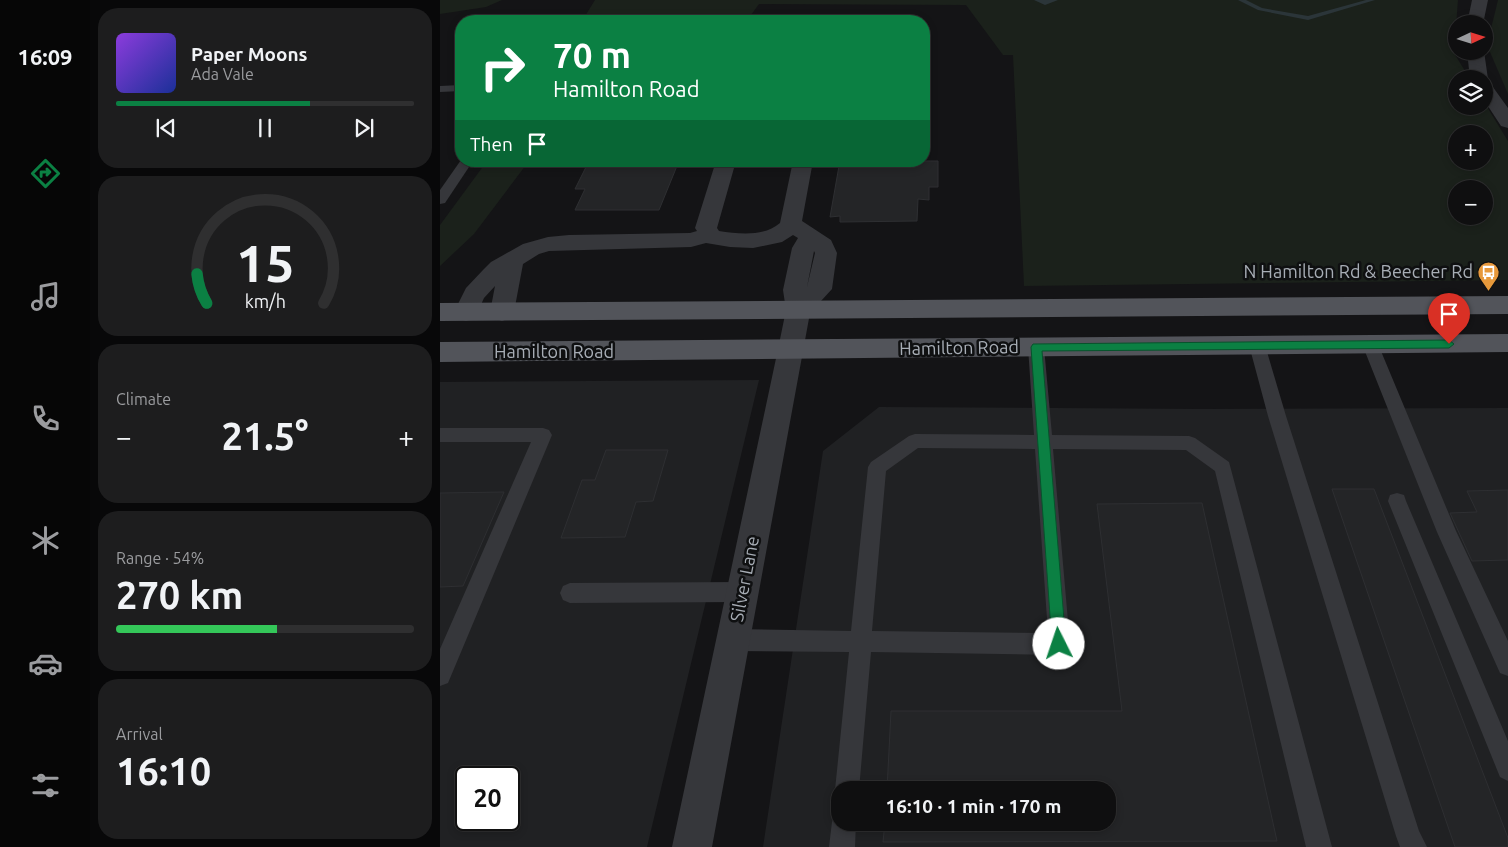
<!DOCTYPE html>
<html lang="en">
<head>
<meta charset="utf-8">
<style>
  :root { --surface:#0f0f10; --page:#1d1d1e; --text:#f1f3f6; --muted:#9b9c9f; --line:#2f2f30; --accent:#0b8043 }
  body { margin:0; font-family:Ubuntu,sans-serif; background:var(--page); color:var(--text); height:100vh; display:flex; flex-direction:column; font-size:19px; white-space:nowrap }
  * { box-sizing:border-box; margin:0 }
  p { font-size:16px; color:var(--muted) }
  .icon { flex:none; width:28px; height:28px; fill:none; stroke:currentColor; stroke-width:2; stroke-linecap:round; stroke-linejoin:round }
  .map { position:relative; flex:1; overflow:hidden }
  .details { display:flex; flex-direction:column; gap:8px; padding:8px; background:#080809; width:350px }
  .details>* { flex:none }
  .hud { position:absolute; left:15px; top:15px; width:475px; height:152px; border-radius:20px; box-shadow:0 2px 8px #0003,0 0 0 1px var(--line); background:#0b8043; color:#fff; overflow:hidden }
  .needle { width:32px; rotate:86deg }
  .fabs { position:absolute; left:1008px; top:15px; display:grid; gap:10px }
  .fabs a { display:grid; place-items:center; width:45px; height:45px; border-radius:50%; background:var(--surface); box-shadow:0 2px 8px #0003,0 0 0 1px var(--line); font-size:25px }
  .speed { position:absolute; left:15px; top:766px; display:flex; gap:10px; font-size:25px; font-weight:700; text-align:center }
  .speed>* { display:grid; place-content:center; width:65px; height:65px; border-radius:50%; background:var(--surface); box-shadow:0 2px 8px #0003,0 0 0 1px var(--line); line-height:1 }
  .speed .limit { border:2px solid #111; border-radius:8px; background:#fff; color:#111 }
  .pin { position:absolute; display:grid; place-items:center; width:42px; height:42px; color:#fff; margin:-51px -21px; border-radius:50% 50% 50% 0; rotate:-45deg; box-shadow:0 0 5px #0007 }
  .pin .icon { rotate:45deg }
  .me { position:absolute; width:55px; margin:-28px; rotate:356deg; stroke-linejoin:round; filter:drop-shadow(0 0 4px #0008) }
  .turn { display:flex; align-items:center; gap:18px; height:105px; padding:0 15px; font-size:22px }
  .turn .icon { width:65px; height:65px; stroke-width:2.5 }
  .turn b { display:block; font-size:35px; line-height:42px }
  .then { display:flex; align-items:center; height:48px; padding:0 15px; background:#0003; gap:10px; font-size:19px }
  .big { font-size:38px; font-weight:700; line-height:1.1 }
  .details .card { flex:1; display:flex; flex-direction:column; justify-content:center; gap:8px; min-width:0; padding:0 18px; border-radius:20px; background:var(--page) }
  .details .dial { align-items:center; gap:0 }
  .dial svg { height:130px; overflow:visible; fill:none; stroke:var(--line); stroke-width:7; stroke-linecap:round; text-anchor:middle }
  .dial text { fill:var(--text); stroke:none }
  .song { display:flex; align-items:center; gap:15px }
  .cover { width:60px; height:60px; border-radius:8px; background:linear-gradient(135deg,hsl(270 70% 55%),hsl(230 70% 35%)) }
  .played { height:5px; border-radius:2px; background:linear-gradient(90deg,var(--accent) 65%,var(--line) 65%) }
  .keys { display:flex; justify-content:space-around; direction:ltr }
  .heat { display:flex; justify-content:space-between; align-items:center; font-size:28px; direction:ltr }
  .charge { height:8px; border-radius:4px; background:linear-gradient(90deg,#34c759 54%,var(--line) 0) }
  .trip { position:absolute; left:391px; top:781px; width:285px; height:50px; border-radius:20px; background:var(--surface); box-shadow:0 2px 8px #0003,0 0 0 1px var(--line); font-weight:700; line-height:50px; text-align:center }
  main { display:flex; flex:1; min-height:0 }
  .dock { display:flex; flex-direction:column; width:90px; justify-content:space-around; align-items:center; background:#060606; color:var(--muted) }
  .dock .icon { width:35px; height:35px }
  .dock .on { color:var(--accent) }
  .dock b { font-size:22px; color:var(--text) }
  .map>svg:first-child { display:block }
  .built { fill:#202123; fill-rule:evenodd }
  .green { fill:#1b211b; fill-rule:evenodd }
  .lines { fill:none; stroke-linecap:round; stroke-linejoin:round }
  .stream { fill:#2b3539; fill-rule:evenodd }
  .building { fill:#242527; stroke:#2e2f32 }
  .lane { fill:#36373b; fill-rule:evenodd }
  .street { fill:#36373b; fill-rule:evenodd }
  .primary { fill:#52545a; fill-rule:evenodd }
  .route { fill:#0b8043; stroke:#07532c }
  .labels { text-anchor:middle; stroke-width:5; stroke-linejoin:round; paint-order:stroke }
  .poi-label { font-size:18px; fill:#a7adb5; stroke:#0f1011; text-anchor:end }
  .street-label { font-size:18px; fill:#a7adb5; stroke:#0f1011 }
</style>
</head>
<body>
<main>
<nav class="dock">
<b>16:09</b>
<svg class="icon on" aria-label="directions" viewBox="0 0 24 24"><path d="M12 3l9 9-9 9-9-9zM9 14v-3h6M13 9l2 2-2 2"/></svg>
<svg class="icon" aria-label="music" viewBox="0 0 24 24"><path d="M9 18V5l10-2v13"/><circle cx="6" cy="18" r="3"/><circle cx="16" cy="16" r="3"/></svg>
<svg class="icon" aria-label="phone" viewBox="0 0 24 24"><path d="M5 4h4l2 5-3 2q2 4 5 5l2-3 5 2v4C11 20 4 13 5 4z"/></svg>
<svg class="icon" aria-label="climate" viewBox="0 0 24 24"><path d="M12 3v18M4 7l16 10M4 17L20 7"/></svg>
<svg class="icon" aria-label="car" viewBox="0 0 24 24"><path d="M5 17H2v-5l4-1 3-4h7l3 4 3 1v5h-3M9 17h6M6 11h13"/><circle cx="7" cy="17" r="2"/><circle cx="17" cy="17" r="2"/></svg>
<svg class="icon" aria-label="filters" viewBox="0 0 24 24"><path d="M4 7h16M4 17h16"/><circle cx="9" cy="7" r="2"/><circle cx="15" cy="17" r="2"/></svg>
</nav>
<section class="details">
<div class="card">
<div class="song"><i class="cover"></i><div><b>Paper Moons</b><p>Ada Vale</p></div></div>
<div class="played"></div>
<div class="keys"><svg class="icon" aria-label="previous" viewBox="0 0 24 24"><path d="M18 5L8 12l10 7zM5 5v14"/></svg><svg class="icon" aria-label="pause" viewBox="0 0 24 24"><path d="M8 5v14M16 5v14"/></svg><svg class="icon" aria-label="next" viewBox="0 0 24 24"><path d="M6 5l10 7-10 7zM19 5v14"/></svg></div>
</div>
<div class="card dial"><svg viewBox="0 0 100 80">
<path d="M14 69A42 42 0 1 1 86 69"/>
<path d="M14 69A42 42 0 0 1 8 51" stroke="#0b8043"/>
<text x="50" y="56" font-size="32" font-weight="700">15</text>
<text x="50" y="72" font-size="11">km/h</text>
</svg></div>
<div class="card"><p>Climate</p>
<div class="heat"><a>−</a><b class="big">21.5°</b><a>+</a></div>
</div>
<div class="card"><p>Range · 54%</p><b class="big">270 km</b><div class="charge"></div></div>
<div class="card"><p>Arrival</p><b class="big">16:10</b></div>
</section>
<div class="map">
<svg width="1068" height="847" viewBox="0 0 1068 847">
  <rect width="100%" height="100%" fill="#141416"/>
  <g class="built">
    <path d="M319 380 207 847H0V382ZM26 778H69V820H26Z"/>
    <path d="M439 407 760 409 1068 408V847H323L383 451ZM400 790H668V822H400Z"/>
  </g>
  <g class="green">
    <polygon points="0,0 62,0 46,7 0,14"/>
    <path d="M155 0H1018L1014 53 1030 79H1016V106H1044V102L1068 141V280L584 286 573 55H563L526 5 319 4 311 15 299 21H142ZM1016 134H1044V161H1016ZM1016 189H1044V216H1016Z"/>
    <polygon points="1058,0 1068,0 1068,94 1047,45"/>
    <polygon points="47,161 89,161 34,234 0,266 0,225"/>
  </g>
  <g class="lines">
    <g class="stream">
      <polygon points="594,0 618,0 605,5"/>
      <polygon points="798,0 806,0 822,8 868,16 926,0 935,0 868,20 818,10"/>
    </g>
  </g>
  <g class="building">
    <polygon points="149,161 239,161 219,210 135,210 145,189 135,189"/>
    <polygon points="403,161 498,161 498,187 489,187 489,200 478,199 477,221 400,222 400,216 390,217 399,166 402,166"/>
    <polygon points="166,450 228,450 213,501 196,502 185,537 121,538 142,480 155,480"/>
    <polygon points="892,489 934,489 1068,838 1068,847 1015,847"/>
    <polygon points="1068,490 1068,560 1032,561 1010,513 1037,512 1027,491"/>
    <polygon points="64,492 23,586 0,587 0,493"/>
    <polygon points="762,503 837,841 443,842 445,822 668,822 668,790 447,790 451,711 682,711 657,504"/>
  </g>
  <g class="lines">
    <g class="lane">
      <polygon points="21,85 21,91 0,92 0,86"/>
      <polygon points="21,160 33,161 5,203 0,204 0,190"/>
      <polygon points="930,338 936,340 938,344 1016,531 1068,641 1068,676 1060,673 997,532 922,344 924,340"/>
      <polygon points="817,339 823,341 825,345 846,416 979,831 987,847 960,847 956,836 828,416 809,345 811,341"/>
      <path d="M596 341 602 343 604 347 612 435 749 436 755 438 789 462 892 847H866L775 471 746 450 613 449 630 644 627 652 619 655 431 652 419 790H400V799L395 790 409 652 293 651 285 647 282 640 285 633 293 629 411 631 428 467 431 462 469 436 475 434 594 435 588 347 590 343ZM478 448 595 449 608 633 432 631 446 471Z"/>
      <polygon points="0,428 103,428 109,430 112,435 8,683 0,686 0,649 91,442 0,442"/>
      <polygon points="957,493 964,495 966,501 1068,741 1068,781 1060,777 948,501 950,495"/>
      <polygon points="302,582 309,585 312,592 309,599 302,602 130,603 123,600 120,593 123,586 130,583"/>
      <polygon points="400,811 400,822 416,822 415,847 389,847 392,822 395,813"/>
    </g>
    <g class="street">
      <polygon points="1032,0 1048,0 1043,24 1027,24"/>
      <polygon points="1027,51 1044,51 1048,79 1046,82 1050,83 1068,108 1068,128 1061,126 1044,100 1044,79 1030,79"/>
      <path d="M276 161H296L277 228 279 231C299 234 324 237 340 223L353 161H373L362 221 391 240 397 253 392 289 370 313 272 847H232L338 349 346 310 343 290 352 248 358 238 353 235 342 242 313 248 290 247 266 243 251 247 109 251 99 254 83 264 74 312 71 318 62 321 53 318 50 312 55 286 44 298 35 318 26 321 17 318 14 312 26 288 43 270 51 262 83 244 108 237 129 235 250 233 257 231 255 228ZM374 251 375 253 367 287Z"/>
    </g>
    <g class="primary">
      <polygon points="1068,296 1068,314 0,321 0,303"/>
      <polygon points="1068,334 1068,352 0,362 0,342"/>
    </g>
  </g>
  <polygon class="route" points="1009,340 1014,344 1009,348 602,351 626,644 624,649 619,651 614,649 612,644 591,347 593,344"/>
  <defs>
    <symbol id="bus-pin" viewBox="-11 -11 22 30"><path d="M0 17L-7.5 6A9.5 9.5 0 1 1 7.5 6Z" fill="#e7993b" stroke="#0f1011"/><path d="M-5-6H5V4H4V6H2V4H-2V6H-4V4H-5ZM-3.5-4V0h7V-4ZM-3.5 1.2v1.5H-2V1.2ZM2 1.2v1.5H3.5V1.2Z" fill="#fff"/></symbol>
  </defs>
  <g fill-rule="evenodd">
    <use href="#bus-pin" x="1036" y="260" width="25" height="34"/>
  </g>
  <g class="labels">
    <g class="poi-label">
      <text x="1033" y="278">N Hamilton Rd &amp; Beecher Rd</text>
    </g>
    <g class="street-label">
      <text transform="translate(519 348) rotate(-1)" y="6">Hamilton Road</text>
      <text x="114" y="358">Hamilton Road</text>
      <text transform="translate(305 579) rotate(-79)" y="6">Silver Lane</text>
    </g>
  </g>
</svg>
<div class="fabs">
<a><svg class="needle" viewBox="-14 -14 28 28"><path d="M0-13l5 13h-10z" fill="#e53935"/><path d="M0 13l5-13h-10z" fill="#9b9c9f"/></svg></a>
<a><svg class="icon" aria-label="layers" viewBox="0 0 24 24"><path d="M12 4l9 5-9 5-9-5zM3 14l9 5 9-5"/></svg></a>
<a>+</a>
<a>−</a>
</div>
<div class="speed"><div class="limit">20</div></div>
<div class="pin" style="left:1009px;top:344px;background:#d93025"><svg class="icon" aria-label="arrive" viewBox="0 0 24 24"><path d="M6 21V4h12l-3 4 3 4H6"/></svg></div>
<svg class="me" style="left:619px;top:644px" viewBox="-20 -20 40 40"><circle r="19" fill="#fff"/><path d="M0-13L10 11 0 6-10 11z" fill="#0b8043"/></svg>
<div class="trip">16:10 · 1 min · 170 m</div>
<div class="hud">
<div class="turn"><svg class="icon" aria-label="right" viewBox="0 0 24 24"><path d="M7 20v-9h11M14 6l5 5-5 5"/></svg><div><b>70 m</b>Hamilton Road</div></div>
<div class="then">Then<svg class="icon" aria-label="arrive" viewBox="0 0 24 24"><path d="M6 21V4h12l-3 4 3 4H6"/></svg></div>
</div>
</div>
</main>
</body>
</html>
